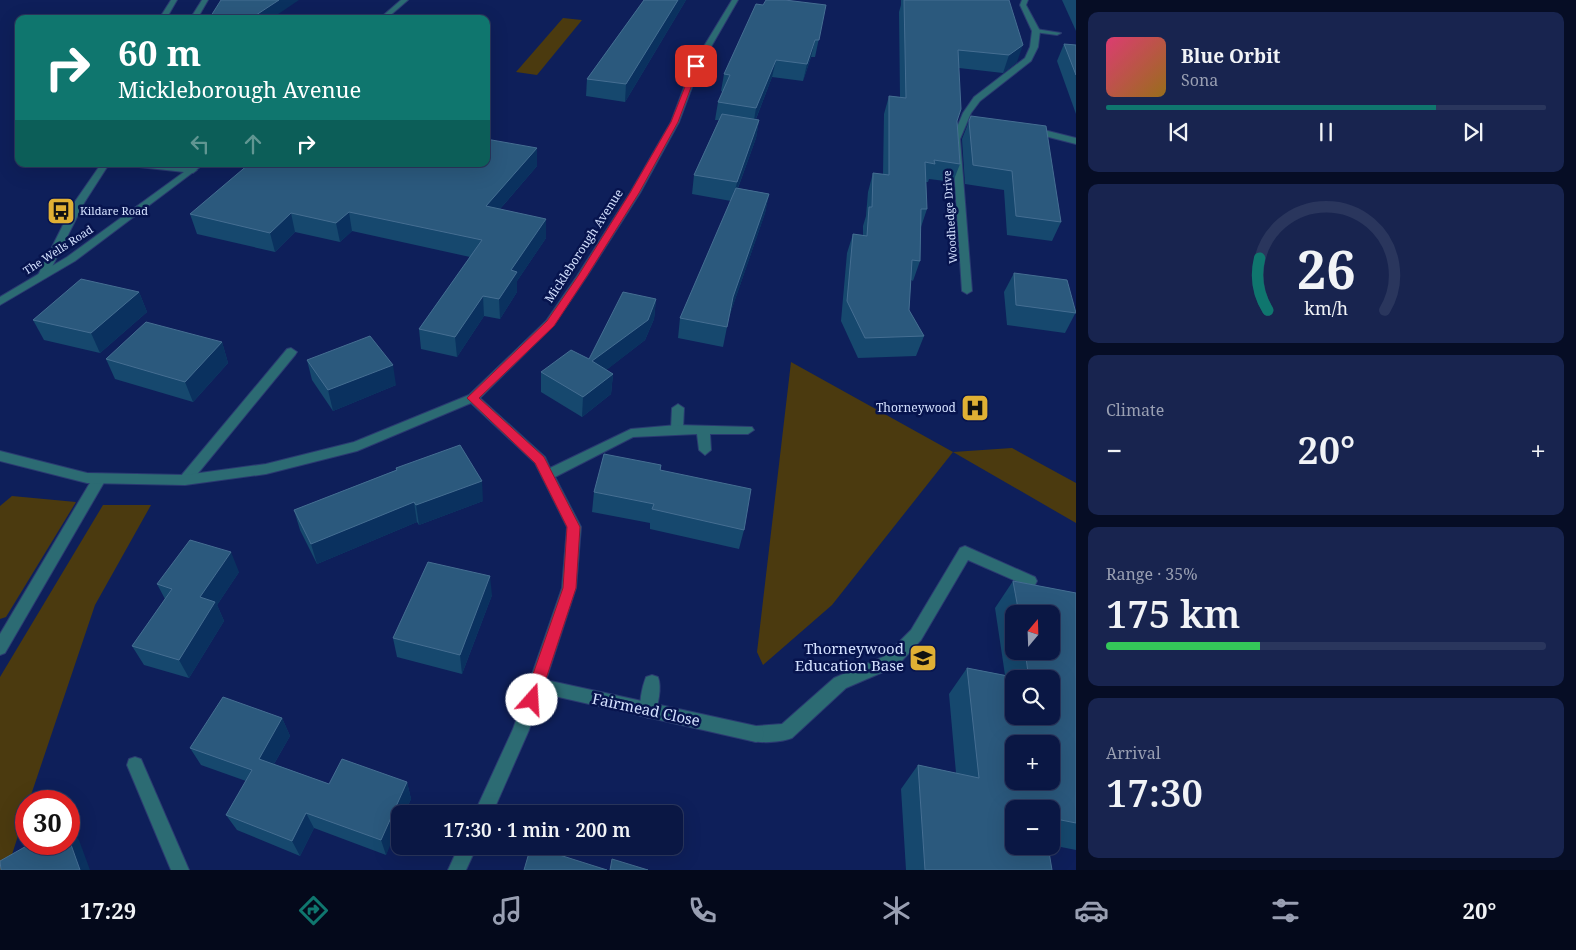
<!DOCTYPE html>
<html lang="en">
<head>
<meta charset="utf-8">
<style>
  :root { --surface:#0a1744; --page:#18244f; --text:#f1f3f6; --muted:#999fb2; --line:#2a365d; --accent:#0f766e }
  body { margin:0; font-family:"Noto Serif",serif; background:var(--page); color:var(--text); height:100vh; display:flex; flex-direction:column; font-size:19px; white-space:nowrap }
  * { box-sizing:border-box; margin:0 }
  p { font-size:16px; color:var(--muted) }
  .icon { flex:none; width:28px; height:28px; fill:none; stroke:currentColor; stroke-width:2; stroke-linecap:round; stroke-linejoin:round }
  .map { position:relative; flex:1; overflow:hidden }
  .panel { display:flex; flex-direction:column; gap:12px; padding:12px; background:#060d25; width:500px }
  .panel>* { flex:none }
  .top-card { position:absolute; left:15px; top:15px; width:475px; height:152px; border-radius:10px; box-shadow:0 5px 20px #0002,0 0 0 1px var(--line); background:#0f766e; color:#fff; overflow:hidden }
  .needle { width:32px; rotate:19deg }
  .fabs { position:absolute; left:1005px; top:605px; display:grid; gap:10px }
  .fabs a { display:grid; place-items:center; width:55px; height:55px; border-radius:10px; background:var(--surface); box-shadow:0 5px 20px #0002,0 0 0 1px var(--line); font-size:25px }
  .speed { position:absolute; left:15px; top:790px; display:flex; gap:10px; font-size:25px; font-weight:700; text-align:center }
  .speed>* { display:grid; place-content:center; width:65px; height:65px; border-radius:50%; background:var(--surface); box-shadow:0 5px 20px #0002,0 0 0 1px var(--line); line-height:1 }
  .speed .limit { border:8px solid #d22; background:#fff; color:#111 }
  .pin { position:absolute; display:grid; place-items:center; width:42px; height:42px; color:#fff; margin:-21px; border-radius:10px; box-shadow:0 2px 8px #0006 }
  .me { position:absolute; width:55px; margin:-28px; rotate:19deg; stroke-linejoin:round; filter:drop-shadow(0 0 4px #0008) }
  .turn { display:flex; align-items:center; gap:18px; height:105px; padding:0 20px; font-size:22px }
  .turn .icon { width:65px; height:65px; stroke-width:2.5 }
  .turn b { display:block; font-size:35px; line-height:42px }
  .lanes { display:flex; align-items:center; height:48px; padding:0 20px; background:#0003; justify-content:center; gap:25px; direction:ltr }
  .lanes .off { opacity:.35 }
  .big { font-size:38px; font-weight:600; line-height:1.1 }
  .panel .card { flex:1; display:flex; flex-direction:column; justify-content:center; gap:8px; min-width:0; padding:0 18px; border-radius:10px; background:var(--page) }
  .panel .dial { align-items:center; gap:0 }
  .dial svg { height:130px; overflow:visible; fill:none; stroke:var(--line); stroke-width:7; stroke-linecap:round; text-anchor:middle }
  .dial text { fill:var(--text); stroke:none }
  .song { display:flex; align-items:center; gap:15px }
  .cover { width:60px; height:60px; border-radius:8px; background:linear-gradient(135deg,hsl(340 70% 55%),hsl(40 70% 35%)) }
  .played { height:5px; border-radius:2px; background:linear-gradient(90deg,var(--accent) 75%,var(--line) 75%) }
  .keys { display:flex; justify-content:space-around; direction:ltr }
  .heat { display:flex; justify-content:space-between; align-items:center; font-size:28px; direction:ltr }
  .charge { height:8px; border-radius:4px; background:linear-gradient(90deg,#34c759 35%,var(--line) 0) }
  .trip { position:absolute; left:391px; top:805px; width:292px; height:50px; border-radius:10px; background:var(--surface); box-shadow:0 5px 20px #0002,0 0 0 1px var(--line); font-weight:600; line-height:50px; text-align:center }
  .tab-bar { display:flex; height:80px; justify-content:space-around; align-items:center; background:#04091b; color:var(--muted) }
  .tab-bar .icon { width:35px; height:35px }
  .tab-bar .selected { color:var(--accent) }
  .tab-bar b { font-size:22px; color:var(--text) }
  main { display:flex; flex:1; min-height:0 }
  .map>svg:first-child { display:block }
  .green { fill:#4b3a0f }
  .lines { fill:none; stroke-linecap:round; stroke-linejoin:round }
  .service-casing { stroke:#2a3a71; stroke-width:2 }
  .minor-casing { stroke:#2a3a71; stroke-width:2 }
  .tertiary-casing { stroke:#2a3a71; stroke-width:2 }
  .service { fill:#2c6b73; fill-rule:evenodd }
  .minor { fill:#2c6b73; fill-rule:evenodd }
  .tertiary { fill:#2c6b73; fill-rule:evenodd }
  .wall { fill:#16486e; fill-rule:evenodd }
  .shaded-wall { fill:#0a315f }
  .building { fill:#2b597d; stroke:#456e92; fill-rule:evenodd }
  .route { fill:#e11d48; stroke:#92132f }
  .labels { text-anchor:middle; stroke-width:5; stroke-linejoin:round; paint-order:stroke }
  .far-poi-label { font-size:11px; fill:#d3e0fe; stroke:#07144e; text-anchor:start }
  .far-street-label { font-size:11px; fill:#d3e0fe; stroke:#07144e }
  .street-label { font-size:12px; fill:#d3e0fe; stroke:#07144e }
  .poi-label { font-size:12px; fill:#d3e0fe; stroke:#07144e; text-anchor:end }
  .near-poi-label { font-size:15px; fill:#d3e0fe; stroke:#07144e; text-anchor:end }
  .near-street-label { font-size:15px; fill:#d3e0fe; stroke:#07144e }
</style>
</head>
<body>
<main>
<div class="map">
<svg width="1076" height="870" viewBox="0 0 1076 870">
  <rect width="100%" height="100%" fill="#0e1f5a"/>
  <g class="green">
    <polygon points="563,18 582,20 537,75 516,72"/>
    <polygon points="791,362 953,452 1012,448 1076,483 1076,523 953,452 832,605 763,665 757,652"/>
    <polygon points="12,496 76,502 6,617 0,619 0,506"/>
    <polygon points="103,505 151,505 95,605 29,801 26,801 26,811 7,870 0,870 0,677"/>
  </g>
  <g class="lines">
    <defs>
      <g id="service">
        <polygon points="1036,29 1061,33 1057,35 1034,32 1032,31"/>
        <polygon points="291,348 297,352 295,355 190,483 180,483 178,480 180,477 287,349"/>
        <polygon points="678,404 684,408 683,429 677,433 671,429 672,408"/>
        <polygon points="99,474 104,476 106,479 5,653 0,655 0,634 94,476"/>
        <path d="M965 546 1035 577 1037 581 1035 585 1030 587 1025 585 968 560 921 640 897 666 846 688 792 738C781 742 761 744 750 740L748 734 750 728 756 726 782 724 834 678 885 656 911 630 960 548Z"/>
        <path d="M652 675 658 677C662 687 658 706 654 715L648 718 642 715C638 705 642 687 646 677Z"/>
      </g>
      <g id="minor">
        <polygon points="171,0 177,0 166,19 159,19"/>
        <polygon points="202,0 208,0 197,19 190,19"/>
        <polygon points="732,0 738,0 700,66 679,122 640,193 587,276 554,325 480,398 545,457 550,468 631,429 677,425 752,427 754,430 748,434 710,434 711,450 705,455 699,450 697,434 633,437 555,477 581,527 576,588 546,680 756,726 762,728 764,734 762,740 756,742 541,693 529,730 492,814 474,814 513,729 562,588 567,527 535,463 471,403 357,451 266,474 185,485 87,483 0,461 0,451 87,473 185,475 266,464 354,442 469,395 546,321 577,276 630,193 671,122 692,66"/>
        <polygon points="1022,0 1028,0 1026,5 1040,31 1038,47 1031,61 980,101 971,113 960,139 972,291 967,294 962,291 952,139 963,113 974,97 1025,58 1030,47 1032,31 1020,5"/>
        <polygon points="1032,127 1076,138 1076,144 1029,132 1028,130"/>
        <polygon points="101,164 109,164 84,203 48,275 43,278 39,277 38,275 74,203"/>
        <polygon points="135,164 161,164 193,167 197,170 193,173 139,167"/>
        <polygon points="135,757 141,759 189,870 171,870 127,765 129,759"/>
        <polygon points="459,846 477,846 466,870 448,870"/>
      </g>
      <g id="tertiary">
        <polygon points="401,0 408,0 386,19 379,19"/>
        <polygon points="195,164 204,164 75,261 0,305 0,297 67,257"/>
      </g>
    </defs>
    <use href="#service" class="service-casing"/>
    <use href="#minor" class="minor-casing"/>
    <use href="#tertiary" class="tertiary-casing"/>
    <use href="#service" class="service"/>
    <use href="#minor" class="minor"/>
    <use href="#tertiary" class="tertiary"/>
  </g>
  <g class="wall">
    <polygon points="644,0 686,0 625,102 586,96 587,79"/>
    <polygon points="901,0 1009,0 1017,62 1003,73 959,68 957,122 960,164 953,182 929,179 928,182 926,182 927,209 921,227 920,261 913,281 911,280 909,310 924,336 916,356 858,358 841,321 847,253 853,234 863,235 863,226 866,216 868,192 873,173 883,174 884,114 889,96 900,97 899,12 901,5"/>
    <polygon points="1062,0 1076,0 1076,31"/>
    <polygon points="763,5 826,5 815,57 811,57 803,81 772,77 756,119 759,120 756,138 738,188 769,194 765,213 729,317 723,347 678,338 680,318 731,201 692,194 694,175 719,120 715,120 718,102 723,92 721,91 724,74"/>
    <polygon points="1064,44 1076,45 1076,114 1057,61"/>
    <polygon points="969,121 1061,222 1052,241 1007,235 1004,190 965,184 962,139"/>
    <polygon points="537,148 537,166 500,209 546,238 517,281 517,292 500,319 484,316 457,357 421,349 419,329 470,257 352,231 340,242 295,232 275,252 197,234 190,214"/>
    <polygon points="1014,273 1076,312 1065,333 1007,325 1004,292"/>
    <polygon points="139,292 147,312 100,353 44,340 33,320"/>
    <polygon points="656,299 654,319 645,340 606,370 613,374 611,394 582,417 541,392 541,372 589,359"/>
    <polygon points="222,342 228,363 193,402 115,379 106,359"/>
    <polygon points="307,360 396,385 333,411 312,380"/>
    <polygon points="661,465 661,470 744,530 739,549 650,529 650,523 592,512 594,492"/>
    <polygon points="396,468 483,501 419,525 417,522 317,564 300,530 294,510 396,470"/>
    <polygon points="239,572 217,605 224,621 189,678 144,665 132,646 165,599 157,584"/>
    <path d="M1013 581 1076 593V850L1051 845V809H1014L1052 870H906L901 789 918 765 956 773 949 694 967 668 1005 675 995 608ZM1014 614H1051V651H1014ZM1014 679H1051L1014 716Z"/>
    <polygon points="492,595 462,674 397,657 393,638"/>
    <polygon points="282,718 290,736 274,764 329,784 407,782 411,799 404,814 400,814 386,855 314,828 300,856 237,830 226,815 246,781 201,765 190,748"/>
  </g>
  <g class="shaded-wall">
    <polygon points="279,0 299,0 271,19 250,19"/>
    <polygon points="678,0 686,0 625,102 626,84"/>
    <polygon points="815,40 811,57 803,81 807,64"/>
    <polygon points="1023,45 1017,62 1003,73 1009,55"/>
    <polygon points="776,60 772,77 753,126 756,108"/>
    <polygon points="759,120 756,138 733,201 737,182"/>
    <polygon points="537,148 537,166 486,225 486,206"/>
    <polygon points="769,194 765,213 729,317 723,347 733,297"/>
    <polygon points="349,212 352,231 340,242 336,223"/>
    <polygon points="291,213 295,232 275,252 270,233"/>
    <polygon points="546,219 546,238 517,281 517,292 500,319 499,299 511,270"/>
    <polygon points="139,292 147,312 100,353 91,333"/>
    <polygon points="483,296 484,316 457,357 455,337"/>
    <polygon points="656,299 654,319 645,340 591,382 592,361"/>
    <polygon points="222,342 228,363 193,402 185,382"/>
    <polygon points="393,365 396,385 333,411 328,390"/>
    <polygon points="613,374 611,394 582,417 583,397"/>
    <polygon points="482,481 483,501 419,525 416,505"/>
    <polygon points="414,502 417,522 317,564 311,544"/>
    <polygon points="231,552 239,572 217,605 224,621 189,678 179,660 200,597"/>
    <polygon points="490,576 492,595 462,674 460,655"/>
    <polygon points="282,718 290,736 267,776 259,759"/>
    <polygon points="407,782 411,799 404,814 400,814 400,823 386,855 381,840"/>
    <polygon points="306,813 314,828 300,856 292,841"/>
    <polygon points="69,829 79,840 90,870 80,870 69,839"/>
  </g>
  <g class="building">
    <polygon points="221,0 279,0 250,19 209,19"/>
    <polygon points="644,0 678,0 626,84 587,79"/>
    <polygon points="766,0 785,0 826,5 819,40 815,40 807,64 776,60 756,108 718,102 730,75 724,74 756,4 763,5"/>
    <polygon points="904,0 1009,0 1023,45 1009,55 958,50 961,109 957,121 960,164 934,160 935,164 925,162 927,209 921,209 920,261 912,260 909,310 924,336 865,338 847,301 853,234 867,236 869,207 872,207 873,173 889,175 889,96 906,98"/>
    <polygon points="1064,44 1076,45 1076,75"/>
    <polygon points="722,114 759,120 737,182 694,175"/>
    <polygon points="971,116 1046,126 1061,222 1016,216 1012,171 973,165 969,121"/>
    <polygon points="486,139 537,148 486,206 546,219 511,270 517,272 499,299 483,296 455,337 419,329 482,240 349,212 336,223 291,213 270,233 190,214 249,164 486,164"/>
    <polygon points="736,188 769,194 733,297 727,327 680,318"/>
    <polygon points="1014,273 1067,280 1076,313 1016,305"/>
    <polygon points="81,279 139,292 91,333 33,320"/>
    <polygon points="623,292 656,299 648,320 592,361 613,374 583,397 541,372 571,350 589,359"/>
    <polygon points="146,322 222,342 185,382 106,359"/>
    <polygon points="370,336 393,365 328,390 307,360"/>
    <polygon points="460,445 482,481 416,505 414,502 311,544 294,510 397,470 396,468"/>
    <polygon points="604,454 661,465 660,470 751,489 744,530 652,509 654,504 594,492"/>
    <polygon points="190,540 231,552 200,597 215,602 179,660 132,646 172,589 157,584"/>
    <polygon points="428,562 490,576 460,655 393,638"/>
    <path d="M1013 581 1076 593V823L1051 818V809H1014V846H1048L1052 870H925L918 765 979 778 967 668 1023 679H1014V716H1051V679H1029L1025 651H1051V614H1019ZM1014 744H1051V781H1014Z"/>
    <polygon points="223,697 282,718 259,759 329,784 342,759 407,782 381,840 306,813 292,841 226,815 252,770 190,748"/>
    <polygon points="69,839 80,870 1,870 0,861 30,844 69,844"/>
    <polygon points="531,846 607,870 524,870"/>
    <polygon points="612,859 648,870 610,870"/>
  </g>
  <polygon class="route" points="694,64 699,66 678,122 639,193 587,276 554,326 479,398 544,457 580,527 576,588 539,700 537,705 532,707 526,705 524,700 563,588 567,527 535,463 467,398 547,321 578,276 630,193 671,122"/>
  <defs>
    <symbol id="bus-square" viewBox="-11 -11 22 22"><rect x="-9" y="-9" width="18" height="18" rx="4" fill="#e0b034" stroke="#07144e"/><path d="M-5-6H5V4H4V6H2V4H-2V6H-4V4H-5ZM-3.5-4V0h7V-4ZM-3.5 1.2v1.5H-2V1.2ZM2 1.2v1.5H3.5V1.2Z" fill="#111"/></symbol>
    <symbol id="hospital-square" viewBox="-11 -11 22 22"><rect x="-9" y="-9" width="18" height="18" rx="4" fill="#e0b034" stroke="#07144e"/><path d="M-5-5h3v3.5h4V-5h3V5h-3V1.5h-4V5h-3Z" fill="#111"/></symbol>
    <symbol id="school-square" viewBox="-11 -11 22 22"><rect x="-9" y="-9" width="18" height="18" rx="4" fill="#e0b034" stroke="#07144e"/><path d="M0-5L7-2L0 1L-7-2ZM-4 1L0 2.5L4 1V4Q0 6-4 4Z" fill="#111"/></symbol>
  </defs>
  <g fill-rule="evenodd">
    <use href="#bus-square" x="45" y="195" width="32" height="32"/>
    <use href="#hospital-square" x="959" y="392" width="32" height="32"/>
    <use href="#school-square" x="907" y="642" width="32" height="32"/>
  </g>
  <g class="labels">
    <g class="far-poi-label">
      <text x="80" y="215">Kildare Road</text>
    </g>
    <g class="far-street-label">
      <text transform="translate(950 217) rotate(-94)" y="4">Woodhedge Drive</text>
      <text transform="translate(58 250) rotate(-33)" y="4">The Wells Road</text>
    </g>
    <g class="street-label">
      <text transform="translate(584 246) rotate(-57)" y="4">Mickleborough Avenue</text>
    </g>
    <g class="poi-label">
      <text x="956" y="412">Thorneywood</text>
    </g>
    <g class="near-poi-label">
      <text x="904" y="654">Thorneywood<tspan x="904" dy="17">Education Base</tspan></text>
    </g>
    <g class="near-street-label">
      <text transform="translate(646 710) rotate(12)" y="5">Fairmead Close</text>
    </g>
  </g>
</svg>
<div class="fabs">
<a><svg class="needle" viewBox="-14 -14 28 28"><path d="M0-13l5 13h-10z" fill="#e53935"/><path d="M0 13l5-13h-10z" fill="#999fb2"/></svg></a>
<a><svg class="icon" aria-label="search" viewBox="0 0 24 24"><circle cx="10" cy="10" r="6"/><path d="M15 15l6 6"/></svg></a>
<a>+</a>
<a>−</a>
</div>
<div class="speed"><div class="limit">30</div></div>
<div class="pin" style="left:696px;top:66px;background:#d93025"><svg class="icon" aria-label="arrive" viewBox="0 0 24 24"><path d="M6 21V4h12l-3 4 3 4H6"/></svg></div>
<svg class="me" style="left:532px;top:700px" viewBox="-20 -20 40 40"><circle r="19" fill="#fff"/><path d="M0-13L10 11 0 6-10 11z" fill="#e11d48"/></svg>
<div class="trip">17:30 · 1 min · 200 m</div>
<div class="top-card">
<div class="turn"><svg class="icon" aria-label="right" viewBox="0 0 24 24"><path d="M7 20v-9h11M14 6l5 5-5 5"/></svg><div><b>60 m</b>Mickleborough Avenue</div></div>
<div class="lanes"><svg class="icon off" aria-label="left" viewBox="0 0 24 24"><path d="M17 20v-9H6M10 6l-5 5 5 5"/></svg><svg class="icon off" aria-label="ahead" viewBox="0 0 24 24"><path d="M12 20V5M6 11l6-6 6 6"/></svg><svg class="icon" aria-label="right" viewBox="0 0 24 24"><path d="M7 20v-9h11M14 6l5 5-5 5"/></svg></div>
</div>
</div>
<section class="panel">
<div class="card">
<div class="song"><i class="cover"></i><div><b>Blue Orbit</b><p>Sona</p></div></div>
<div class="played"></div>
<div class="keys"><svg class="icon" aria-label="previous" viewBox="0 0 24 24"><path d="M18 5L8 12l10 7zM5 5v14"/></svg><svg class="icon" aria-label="pause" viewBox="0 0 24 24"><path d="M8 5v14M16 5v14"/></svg><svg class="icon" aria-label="next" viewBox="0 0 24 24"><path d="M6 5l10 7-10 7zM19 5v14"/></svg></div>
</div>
<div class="card dial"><svg viewBox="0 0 100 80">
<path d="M14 69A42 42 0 1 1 86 69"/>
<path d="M14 69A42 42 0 0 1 9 37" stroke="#0f766e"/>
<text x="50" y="56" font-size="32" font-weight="700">26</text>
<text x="50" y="72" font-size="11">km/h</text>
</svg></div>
<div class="card"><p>Climate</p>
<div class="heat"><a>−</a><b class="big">20°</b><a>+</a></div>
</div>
<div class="card"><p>Range · 35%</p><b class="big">175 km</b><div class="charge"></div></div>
<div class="card"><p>Arrival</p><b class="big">17:30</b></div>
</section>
</main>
<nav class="tab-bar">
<b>17:29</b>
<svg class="icon selected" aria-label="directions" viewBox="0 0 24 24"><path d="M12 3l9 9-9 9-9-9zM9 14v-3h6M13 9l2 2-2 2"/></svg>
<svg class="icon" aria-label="music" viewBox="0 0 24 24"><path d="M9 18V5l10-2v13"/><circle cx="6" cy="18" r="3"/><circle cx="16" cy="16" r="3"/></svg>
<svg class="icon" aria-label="phone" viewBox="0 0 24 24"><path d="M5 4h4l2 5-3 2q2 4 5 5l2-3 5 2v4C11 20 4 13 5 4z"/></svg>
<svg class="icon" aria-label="climate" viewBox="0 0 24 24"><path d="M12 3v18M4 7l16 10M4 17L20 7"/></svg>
<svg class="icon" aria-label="car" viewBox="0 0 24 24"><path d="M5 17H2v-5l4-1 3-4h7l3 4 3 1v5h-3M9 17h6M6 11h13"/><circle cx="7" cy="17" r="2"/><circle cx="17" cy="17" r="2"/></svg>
<svg class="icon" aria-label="filters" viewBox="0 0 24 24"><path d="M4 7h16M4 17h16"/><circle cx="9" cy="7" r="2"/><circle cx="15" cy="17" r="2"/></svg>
<b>20°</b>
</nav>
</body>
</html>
